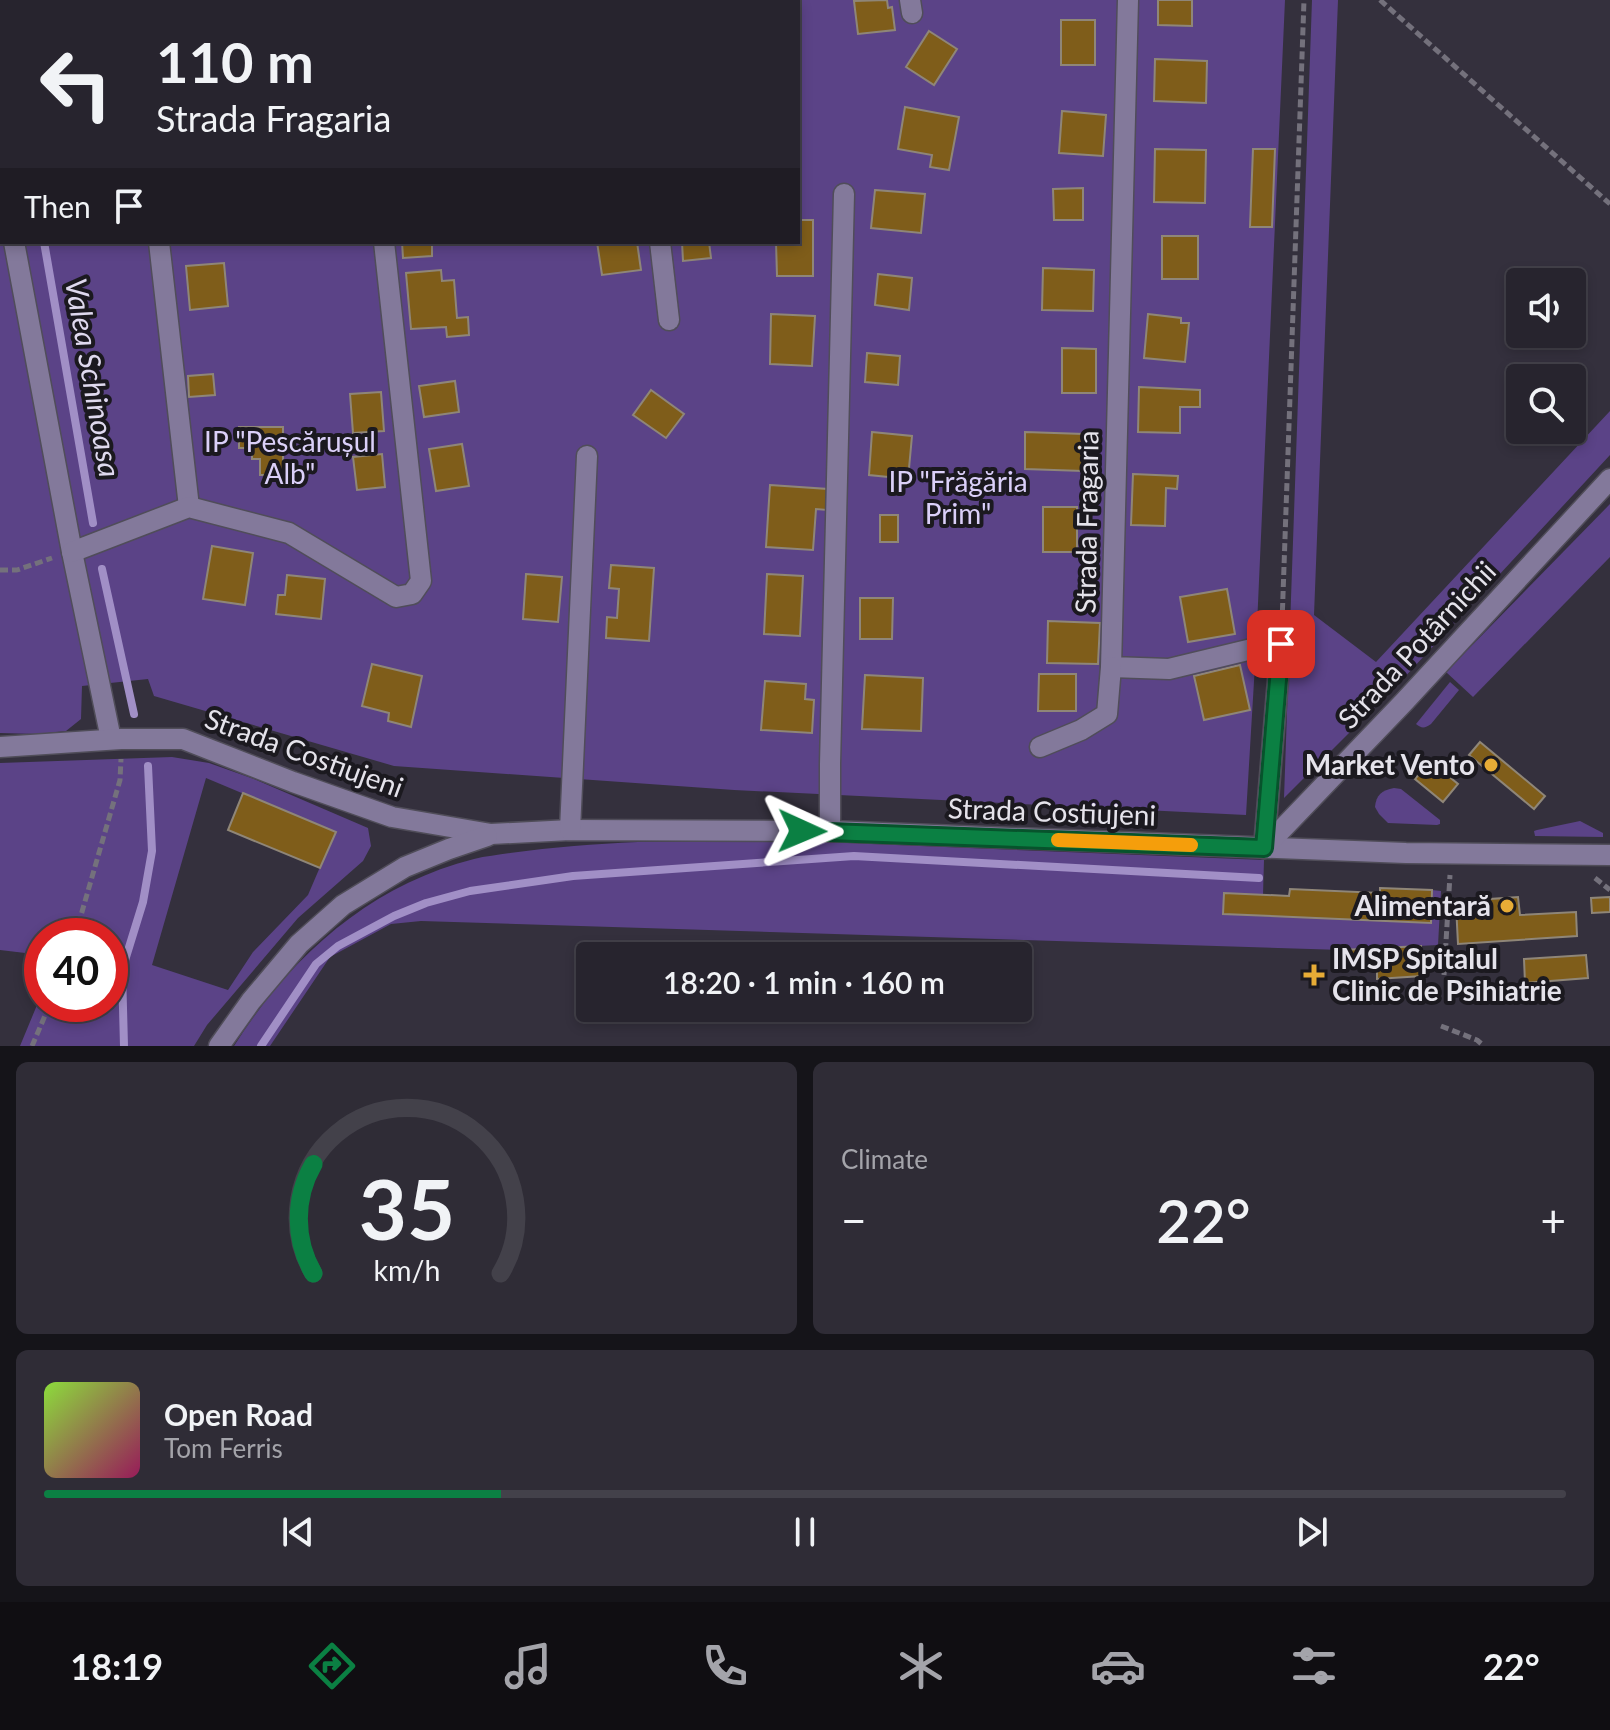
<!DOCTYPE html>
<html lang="en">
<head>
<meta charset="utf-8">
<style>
  :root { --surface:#27242e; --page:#2f2c36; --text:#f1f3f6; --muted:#a4a4aa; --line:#43414a; --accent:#0b8043 }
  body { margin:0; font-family:Lato,sans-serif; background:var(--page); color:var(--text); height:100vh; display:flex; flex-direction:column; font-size:30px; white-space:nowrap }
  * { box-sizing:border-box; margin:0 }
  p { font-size:26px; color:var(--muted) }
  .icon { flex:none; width:44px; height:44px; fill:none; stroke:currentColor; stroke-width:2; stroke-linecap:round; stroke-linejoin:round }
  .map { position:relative; height:1046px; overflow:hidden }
  .details { display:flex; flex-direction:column; gap:16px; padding:16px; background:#151419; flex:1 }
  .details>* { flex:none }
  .hud { position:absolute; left:0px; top:0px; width:800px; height:244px; box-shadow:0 4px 12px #0003,0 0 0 2px var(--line); background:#27242e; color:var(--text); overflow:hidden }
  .tools { position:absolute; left:1506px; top:268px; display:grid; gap:16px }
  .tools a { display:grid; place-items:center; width:80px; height:80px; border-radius:8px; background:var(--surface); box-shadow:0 4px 12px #0003,0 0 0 2px var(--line); font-size:40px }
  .speed { position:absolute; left:24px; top:918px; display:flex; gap:16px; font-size:40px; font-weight:700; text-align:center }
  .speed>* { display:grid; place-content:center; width:104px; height:104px; border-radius:50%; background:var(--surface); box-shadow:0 4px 12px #0003,0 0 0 2px var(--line); line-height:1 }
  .speed .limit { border:12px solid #d22; background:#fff; color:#111 }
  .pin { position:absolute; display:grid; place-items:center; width:68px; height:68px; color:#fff; margin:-34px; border-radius:16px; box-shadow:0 4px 12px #0006 }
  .me { position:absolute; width:88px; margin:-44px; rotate:91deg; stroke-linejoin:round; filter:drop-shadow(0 0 6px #0008) }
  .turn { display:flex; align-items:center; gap:28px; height:168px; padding:0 24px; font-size:36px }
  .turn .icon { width:104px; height:104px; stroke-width:2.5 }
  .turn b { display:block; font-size:56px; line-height:68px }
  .then { display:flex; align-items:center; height:76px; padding:0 24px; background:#0003; gap:16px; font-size:30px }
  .big { font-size:60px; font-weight:600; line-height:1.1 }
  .details .tile { flex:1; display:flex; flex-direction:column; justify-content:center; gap:12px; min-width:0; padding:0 28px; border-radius:12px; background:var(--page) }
  .details .dial { align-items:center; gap:0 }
  .dial svg { height:208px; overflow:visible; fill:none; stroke:var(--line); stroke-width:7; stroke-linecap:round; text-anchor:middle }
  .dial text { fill:var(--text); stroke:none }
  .song { display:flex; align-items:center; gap:24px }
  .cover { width:96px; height:96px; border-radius:12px; background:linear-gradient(135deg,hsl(90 70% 55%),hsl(330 70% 35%)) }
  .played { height:8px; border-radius:4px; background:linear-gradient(90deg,var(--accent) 30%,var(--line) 30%) }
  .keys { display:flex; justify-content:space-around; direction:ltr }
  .heat { display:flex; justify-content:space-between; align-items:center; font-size:44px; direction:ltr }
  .details .tiles { flex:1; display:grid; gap:16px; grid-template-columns:1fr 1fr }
  .tile:last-child { grid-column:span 2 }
  .trip { position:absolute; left:576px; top:942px; width:456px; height:80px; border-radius:8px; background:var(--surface); box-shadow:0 4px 12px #0003,0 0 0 2px var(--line); font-weight:600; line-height:80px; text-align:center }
  .tabs { display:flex; height:128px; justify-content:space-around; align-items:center; background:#100e12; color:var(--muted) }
  .tabs .icon { width:56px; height:56px }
  .tabs .current { color:var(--accent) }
  .tabs b { font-size:36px; color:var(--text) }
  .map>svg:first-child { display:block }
  .green { fill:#5b4387; fill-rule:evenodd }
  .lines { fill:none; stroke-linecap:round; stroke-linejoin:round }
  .stream { stroke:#a18fc6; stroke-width:8 }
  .building { fill:#7f5d1a; stroke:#8f8678; stroke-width:2 }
  .minor-casing { stroke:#504d59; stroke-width:23 }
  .path { stroke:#74717c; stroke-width:5; stroke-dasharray:8 4; stroke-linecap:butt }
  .minor { stroke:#83799b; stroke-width:20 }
  .route-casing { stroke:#07532c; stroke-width:20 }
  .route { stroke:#0b8043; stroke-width:14 }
  .slow { stroke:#f59e0b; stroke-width:14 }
  .poi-dot { fill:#e7ac36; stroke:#1b191f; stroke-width:3 }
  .labels { text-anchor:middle; stroke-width:8; stroke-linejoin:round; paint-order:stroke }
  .park-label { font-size:28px; fill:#dbd0f9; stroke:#1b191f }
  .street-label { font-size:28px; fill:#e5e3eb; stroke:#1b191f }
  .poi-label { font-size:28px; font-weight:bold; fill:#e5e3eb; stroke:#1b191f; text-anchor:end }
  .water-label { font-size:30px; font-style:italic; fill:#dfd9ee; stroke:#1b191f }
</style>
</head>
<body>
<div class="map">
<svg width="1610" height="1046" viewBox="0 0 1610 1046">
  <rect width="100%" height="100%" fill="#34303d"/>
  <g class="green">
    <path d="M0 0H1285L1256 648 1246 815 734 790 394 766 154 696 148 679 82 686 81 719 66 731 37 734 0 733ZM2 2H798V242H2Z"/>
    <polygon points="1312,0 1338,0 1314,615 1376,662 1610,411 1610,455 1401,681 1284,798"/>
    <polygon points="1610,504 1610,557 1473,697 1446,672"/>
    <path d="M1450 682 1459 690 1431 724C1425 728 1422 729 1416 724Z"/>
    <path d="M172 757 209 763 254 779 368 828 371 846 363 861 298 918 207 1025 194 1046H20L42 993V1004H110V936H42V955L0 950V763ZM206 778 335 832 308 895 253 952 228 990 152 965Z"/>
    <path d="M1394 788 1401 789 1440 820V824L1437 825 1388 823 1379 814 1375 807C1376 795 1382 790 1394 788Z"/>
    <polygon points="1580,821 1603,833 1603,837 1535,836 1534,831 1537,830"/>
    <path d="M638 842H823L1264 860 1263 895 1224 893V914L1431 923 1432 890 1441 891 1438 945 1342 950 421 921 391 924 330 957 270 1046H234C290 957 370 885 474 859 485 856 498 855 510 853 553 847 595 844 638 842Z"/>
  </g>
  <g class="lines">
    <g class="stream">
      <polyline points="4,0 5,2"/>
      <polyline points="44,242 93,523"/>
      <polyline points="102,569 134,714"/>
      <polyline points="124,1046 122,970 143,902 152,851 148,766"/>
      <polyline points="261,1046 316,964 338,946 394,916 426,903 470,891 573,876 854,856 1259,878"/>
    </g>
  </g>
  <g class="building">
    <polygon points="887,0 888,8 892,7 895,30 858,34 854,1"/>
    <polygon points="1158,0 1192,0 1192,26 1158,25"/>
    <rect x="1061" y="20" width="34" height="45"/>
    <polygon points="929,31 957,49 934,85 906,67"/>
    <polygon points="1155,59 1207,61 1206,103 1154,101"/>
    <polygon points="905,107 959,117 949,170 930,167 932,155 898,149"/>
    <polygon points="1062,111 1106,115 1103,156 1059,153"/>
    <polygon points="1155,149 1206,150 1205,203 1154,202"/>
    <polygon points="1253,149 1275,149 1272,227 1250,227"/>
    <polygon points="1083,188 1083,220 1054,220 1053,189"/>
    <polygon points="875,190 925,194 921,233 871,228"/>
    <polygon points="798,220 813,220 813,276 777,276 776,242 798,242"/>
    <rect x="1162" y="236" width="36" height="43"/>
    <polygon points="402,242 432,242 432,256 403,258"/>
    <polygon points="597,242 637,242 641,270 602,275"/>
    <polygon points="682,242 709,242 711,258 683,261"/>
    <polygon points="224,263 228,306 190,310 186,266"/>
    <polygon points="1043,268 1094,270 1093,311 1042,310"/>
    <polygon points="441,270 442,281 454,280 457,318 468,317 469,335 447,337 446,327 411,329 406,273"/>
    <polygon points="878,274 912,278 909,310 875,305"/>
    <polygon points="771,314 815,316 812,366 770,364"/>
    <polygon points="1148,314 1181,318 1181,323 1189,323 1185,362 1144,358"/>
    <polygon points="1062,348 1096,349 1096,393 1062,393"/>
    <polygon points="867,353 900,356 898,385 865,382"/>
    <polygon points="213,374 215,395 189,397 188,376"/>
    <polygon points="455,381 459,412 424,417 419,386"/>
    <polygon points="1139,387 1200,390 1200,407 1180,407 1180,433 1138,432"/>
    <polygon points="651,390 684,414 666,438 633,415"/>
    <polygon points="381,392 384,431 353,433 350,394"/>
    <polygon points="239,427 283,427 283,475 260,475 260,459 252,459 252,448 239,448"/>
    <polygon points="872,432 912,436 908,479 869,475"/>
    <polygon points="1025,432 1084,434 1083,471 1025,469"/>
    <polygon points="462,444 469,486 436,491 429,449"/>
    <polygon points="382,454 385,487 357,490 353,457"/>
    <polygon points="1133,474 1178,476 1177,489 1166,488 1165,526 1131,525"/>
    <polygon points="770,485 828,489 827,510 816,509 813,550 766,547"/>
    <rect x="1043" y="507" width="34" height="45"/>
    <rect x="880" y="515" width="18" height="27"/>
    <polygon points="212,546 253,553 245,605 203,599"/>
    <polygon points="611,565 654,568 649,641 606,638 607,617 617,618 619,589 609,588"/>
    <polygon points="526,574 562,577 558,622 523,619"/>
    <polygon points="767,574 803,576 800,636 764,634"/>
    <polygon points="287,575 325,579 321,619 276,614 278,595 285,595"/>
    <polygon points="1227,589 1235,634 1188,642 1180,597"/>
    <polygon points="860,598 893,598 892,639 860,639"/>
    <polygon points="1048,621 1100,623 1098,664 1047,663"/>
    <polygon points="372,664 422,676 411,727 388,721 389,713 362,706"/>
    <polygon points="1240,665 1250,710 1204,720 1194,676"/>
    <polygon points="1039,674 1076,674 1076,711 1038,711"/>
    <polygon points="865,675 923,678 921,731 862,729"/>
    <polygon points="765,681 806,684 805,699 814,700 812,733 761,730"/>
    <polygon points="1480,742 1545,796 1534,809 1469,755"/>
    <polygon points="1430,761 1458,784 1443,802 1415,779"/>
    <polygon points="243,793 336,832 320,868 228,830"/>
    <polygon points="1380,888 1432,890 1431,923 1223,914 1224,893 1289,896 1290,889 1380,893"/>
    <polygon points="1518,897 1520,915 1576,912 1577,936 1458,944 1456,905 1490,903 1490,899"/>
    <polygon points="1610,897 1610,912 1592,913 1591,898"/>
    <polygon points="1421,946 1422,976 1377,979 1377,965 1343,967 1342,950"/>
    <polygon points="1586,955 1588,978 1525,983 1524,959"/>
  </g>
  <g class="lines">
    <defs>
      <g id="minor">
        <polyline points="132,0 132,2"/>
        <polyline points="359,0 359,2"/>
        <polyline points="632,0 632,2"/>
        <polyline points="910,0 912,13"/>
        <polyline points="1128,0 1111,667 1169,669 1256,648 1281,644 1264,848"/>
        <polyline points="0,167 2,178"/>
        <polyline points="14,242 72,552 111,739"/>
        <polyline points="159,242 189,507"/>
        <polyline points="660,242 669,320"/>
        <polyline points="72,552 189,507 289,533 396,597 412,594 421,581 384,242"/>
        <polyline points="0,747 121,739 183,739 293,782 392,817 491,834 570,830 830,831 1406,853 1610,855"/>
        <polyline points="1040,747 1081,730 1107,714 1111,667"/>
        <polyline points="570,830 587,456"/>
        <polyline points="830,831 830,764 844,194"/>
        <polyline points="1264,848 1404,702 1610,479"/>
        <polyline points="219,1046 251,1001 299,944 343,905 405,867 449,849 487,836"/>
      </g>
    </defs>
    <use href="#minor" class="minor-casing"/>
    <g class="path">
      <polyline points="1380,0 1610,204"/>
      <polyline points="0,570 17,570 52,558"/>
      <polyline points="1282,623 1304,0"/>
      <polyline points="1595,878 1610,890"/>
      <polyline points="75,936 120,780 121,759"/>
      <polyline points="1444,975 1450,875"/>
      <polyline points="1441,1026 1477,1040 1484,1046"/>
      <polyline points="32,1046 50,1004"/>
    </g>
    <use href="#minor" class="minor"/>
  </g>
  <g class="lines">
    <defs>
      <polyline id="route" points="802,831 1264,848 1281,644"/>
    </defs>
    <use href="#route" class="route-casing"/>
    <use href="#route" class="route"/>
    <polyline class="slow" points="1058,840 1191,845"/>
  </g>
  <g class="poi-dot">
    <circle cx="1491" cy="765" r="8"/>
    <circle cx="1507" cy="906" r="8"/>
    <path d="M1310 963h8v8h8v8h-8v8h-8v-8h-8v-8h8z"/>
  </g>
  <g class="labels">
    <g class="park-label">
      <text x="290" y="452">IP "Pescărușul<tspan x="290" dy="32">Alb"</tspan></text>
      <text x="958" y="492">IP "Frăgăria<tspan x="958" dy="32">Prim"</tspan></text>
    </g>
    <g class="street-label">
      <text transform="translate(1087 522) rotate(-89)" y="10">Strada Fragaria</text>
      <text transform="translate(1417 645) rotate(-47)" y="10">Strada Potârnichii</text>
      <text transform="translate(304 753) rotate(20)" y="10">Strada Costiujeni</text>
      <text transform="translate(1052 812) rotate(2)" y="10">Strada Costiujeni</text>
    </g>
    <g class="poi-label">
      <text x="1475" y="775">Market Vento</text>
      <text x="1491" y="916">Alimentară</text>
      <text x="1332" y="969" text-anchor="start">IMSP Spitalul<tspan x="1332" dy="32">Clinic de Psihiatrie</tspan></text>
    </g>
    <g class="water-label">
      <text transform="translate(92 378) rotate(80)" y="10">Valea Schinoasa</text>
    </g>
  </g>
</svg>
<div class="tools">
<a><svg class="icon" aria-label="sound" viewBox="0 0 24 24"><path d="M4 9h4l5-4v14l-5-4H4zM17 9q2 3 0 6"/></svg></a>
<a><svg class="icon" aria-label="search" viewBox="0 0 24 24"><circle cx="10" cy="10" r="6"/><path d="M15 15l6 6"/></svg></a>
</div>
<div class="speed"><div class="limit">40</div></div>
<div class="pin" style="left:1281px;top:644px;background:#d93025"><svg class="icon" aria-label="arrive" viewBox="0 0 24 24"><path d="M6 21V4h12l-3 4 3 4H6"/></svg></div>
<svg class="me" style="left:802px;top:831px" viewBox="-20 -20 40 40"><path d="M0-17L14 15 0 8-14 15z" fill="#0b8043" stroke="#fff" stroke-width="4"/></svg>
<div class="trip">18:20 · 1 min · 160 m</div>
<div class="hud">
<div class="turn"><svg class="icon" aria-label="left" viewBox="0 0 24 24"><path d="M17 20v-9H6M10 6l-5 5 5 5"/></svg><div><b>110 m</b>Strada Fragaria</div></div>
<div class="then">Then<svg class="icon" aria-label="arrive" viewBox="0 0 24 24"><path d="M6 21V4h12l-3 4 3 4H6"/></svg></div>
</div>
</div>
<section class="details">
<div class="tiles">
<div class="tile dial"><svg viewBox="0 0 100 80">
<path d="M14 69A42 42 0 1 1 86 69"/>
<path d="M14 69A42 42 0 0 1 14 27" stroke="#0b8043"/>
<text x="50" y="56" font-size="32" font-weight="700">35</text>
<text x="50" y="72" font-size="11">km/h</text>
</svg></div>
<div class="tile"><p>Climate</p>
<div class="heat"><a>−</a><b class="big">22°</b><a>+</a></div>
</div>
<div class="tile">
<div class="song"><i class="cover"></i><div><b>Open Road</b><p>Tom Ferris</p></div></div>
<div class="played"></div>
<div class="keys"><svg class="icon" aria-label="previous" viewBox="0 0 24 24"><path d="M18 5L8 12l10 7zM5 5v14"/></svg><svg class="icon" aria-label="pause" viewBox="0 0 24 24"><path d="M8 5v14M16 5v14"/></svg><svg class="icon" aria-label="next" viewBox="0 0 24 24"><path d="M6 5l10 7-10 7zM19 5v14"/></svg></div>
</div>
</div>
</section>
<nav class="tabs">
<b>18:19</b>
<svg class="icon current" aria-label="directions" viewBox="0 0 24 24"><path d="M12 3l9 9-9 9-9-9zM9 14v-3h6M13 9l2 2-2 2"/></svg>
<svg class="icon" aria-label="music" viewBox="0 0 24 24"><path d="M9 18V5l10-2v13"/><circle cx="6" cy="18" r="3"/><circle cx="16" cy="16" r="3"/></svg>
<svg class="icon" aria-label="phone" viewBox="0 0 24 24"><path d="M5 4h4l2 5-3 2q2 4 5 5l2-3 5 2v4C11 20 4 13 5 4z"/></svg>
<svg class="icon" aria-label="climate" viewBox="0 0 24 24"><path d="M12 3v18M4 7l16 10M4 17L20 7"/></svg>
<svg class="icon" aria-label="car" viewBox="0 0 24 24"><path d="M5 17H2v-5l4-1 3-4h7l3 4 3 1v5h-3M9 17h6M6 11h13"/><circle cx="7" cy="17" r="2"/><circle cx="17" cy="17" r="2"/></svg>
<svg class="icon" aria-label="filters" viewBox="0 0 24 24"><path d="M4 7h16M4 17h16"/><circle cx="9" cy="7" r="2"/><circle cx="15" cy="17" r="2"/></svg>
<b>22°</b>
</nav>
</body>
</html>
